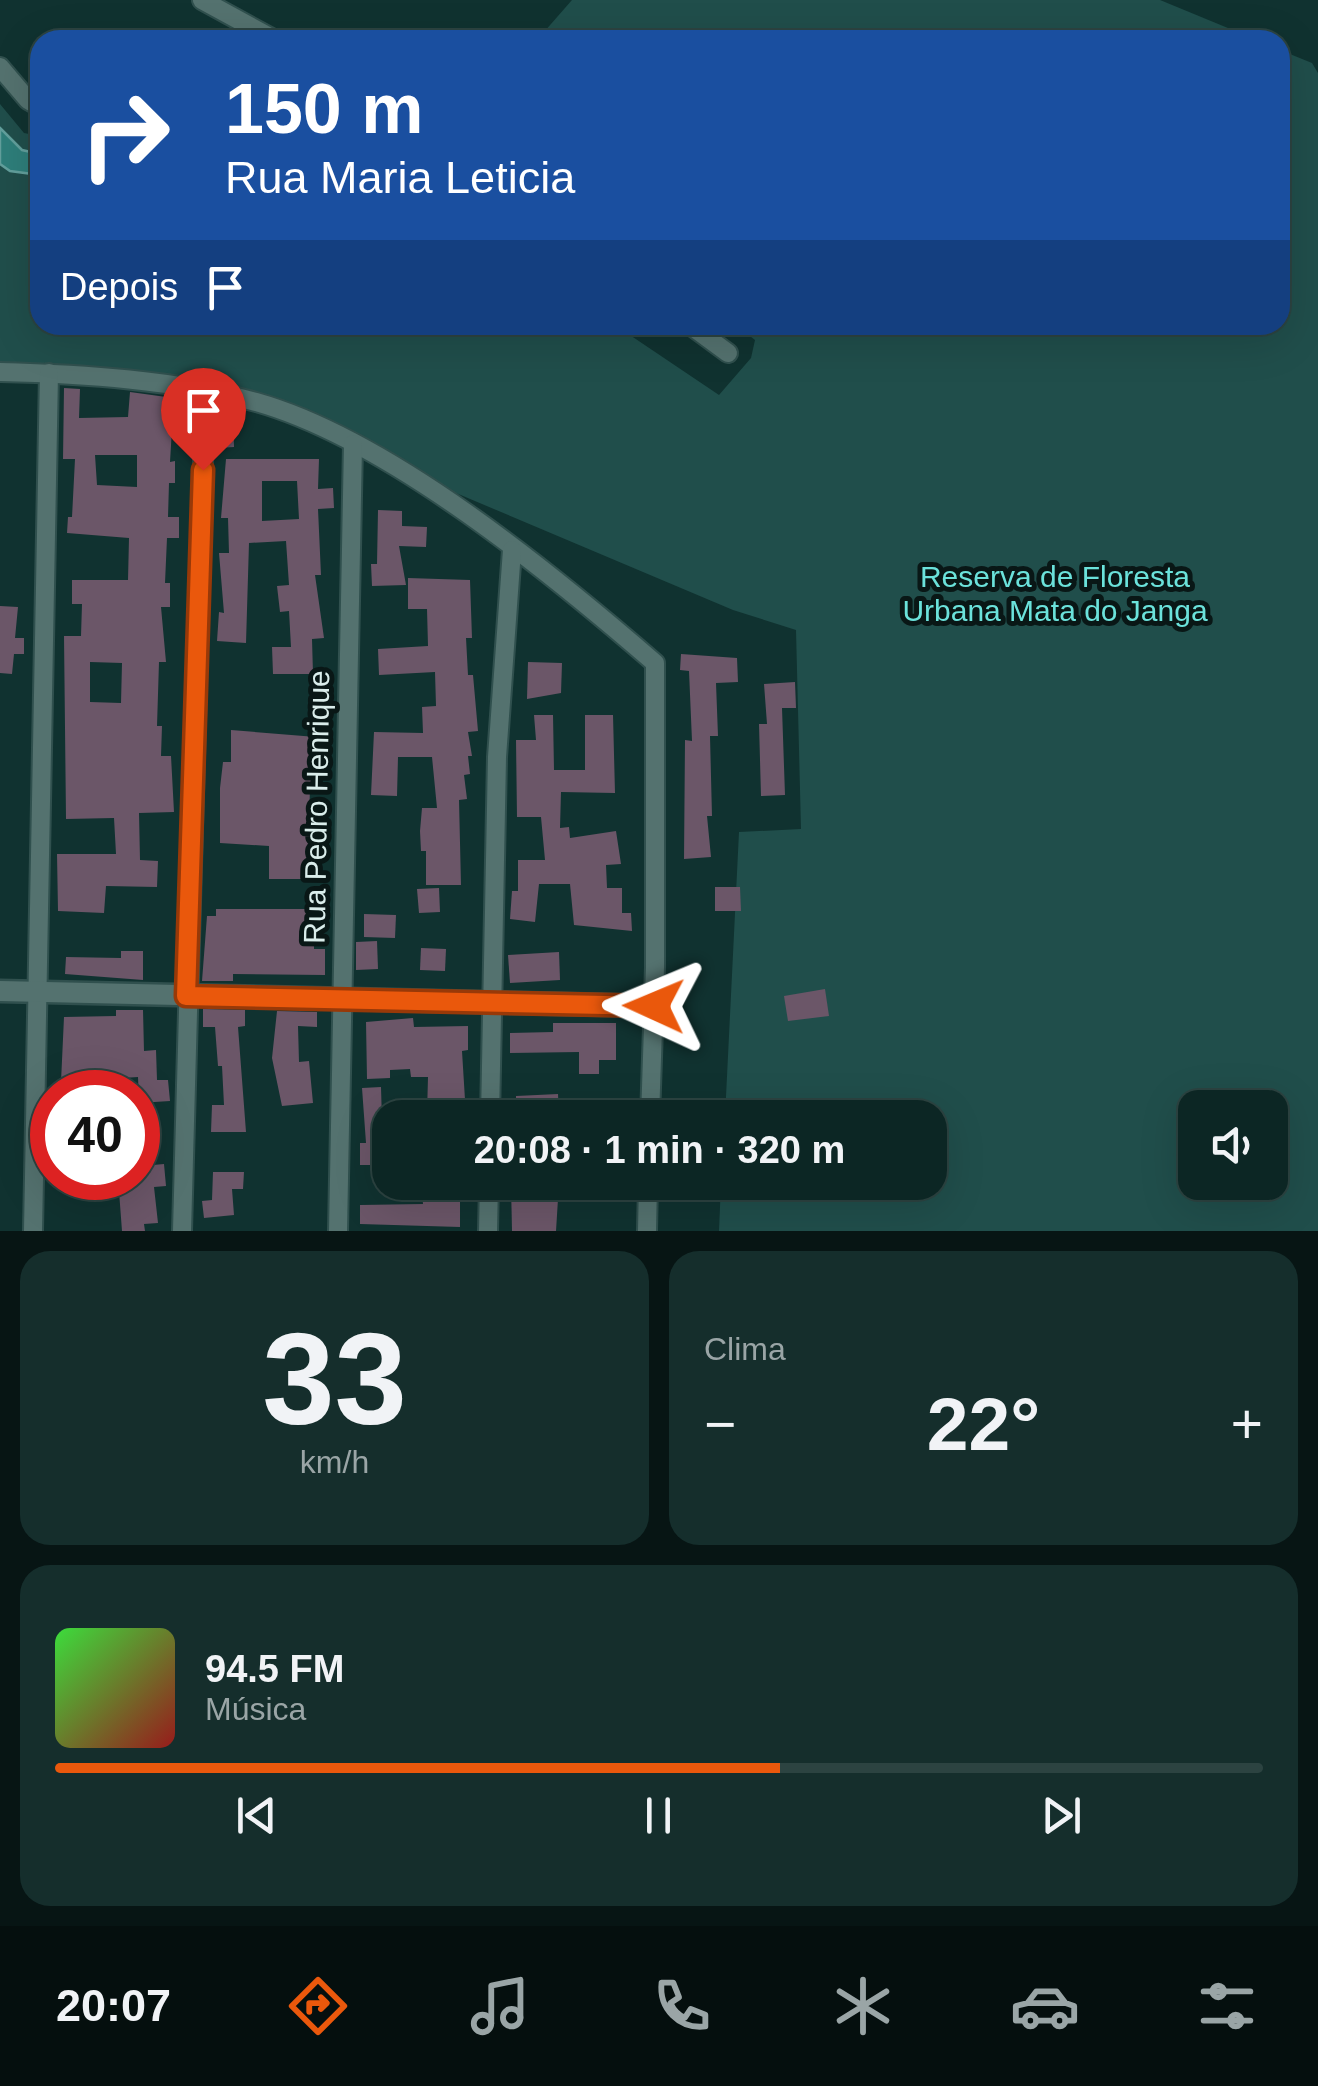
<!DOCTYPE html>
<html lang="pt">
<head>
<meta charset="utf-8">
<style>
  :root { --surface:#0c2624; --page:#152e2c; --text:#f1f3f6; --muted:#9aa5a6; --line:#2c4341; --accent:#ea580c }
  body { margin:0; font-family:Helvetica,sans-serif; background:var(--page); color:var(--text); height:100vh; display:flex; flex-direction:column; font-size:38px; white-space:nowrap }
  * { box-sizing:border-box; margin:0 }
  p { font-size:32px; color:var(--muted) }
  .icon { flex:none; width:55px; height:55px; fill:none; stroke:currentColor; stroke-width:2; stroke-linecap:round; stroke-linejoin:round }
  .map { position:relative; height:1231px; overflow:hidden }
  .side { display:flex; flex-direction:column; gap:20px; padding:20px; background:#071514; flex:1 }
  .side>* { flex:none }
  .banner { position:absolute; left:30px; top:30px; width:1260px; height:305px; border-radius:30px; box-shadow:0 10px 40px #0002,0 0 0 2px var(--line); background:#1a4fa0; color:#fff; overflow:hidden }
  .tools { position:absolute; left:1178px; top:1090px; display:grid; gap:20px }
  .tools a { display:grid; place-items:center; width:110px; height:110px; border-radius:20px; background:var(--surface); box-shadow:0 10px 40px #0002,0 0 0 2px var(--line); font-size:50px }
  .speed { position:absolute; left:30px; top:1070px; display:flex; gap:20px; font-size:50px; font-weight:700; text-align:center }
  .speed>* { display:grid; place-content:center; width:130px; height:130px; border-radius:50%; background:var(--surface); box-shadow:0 10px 40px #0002,0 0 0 2px var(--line); line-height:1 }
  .speed .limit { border:15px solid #d22; background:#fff; color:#111 }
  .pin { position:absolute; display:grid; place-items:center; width:85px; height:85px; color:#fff; margin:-102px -42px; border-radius:50% 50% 50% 0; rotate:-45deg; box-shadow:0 0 10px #0007 }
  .pin .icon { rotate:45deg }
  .me { position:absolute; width:110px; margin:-55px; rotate:271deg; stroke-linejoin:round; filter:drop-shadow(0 0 8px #0008) }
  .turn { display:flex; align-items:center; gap:35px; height:210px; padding:0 30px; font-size:45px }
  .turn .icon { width:130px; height:130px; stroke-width:2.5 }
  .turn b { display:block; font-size:70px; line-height:85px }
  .then { display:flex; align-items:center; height:95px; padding:0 30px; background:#0003; gap:20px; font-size:38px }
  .big { font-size:75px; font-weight:700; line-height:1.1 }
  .side .tile { flex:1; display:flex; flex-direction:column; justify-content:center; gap:15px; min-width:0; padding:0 35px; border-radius:30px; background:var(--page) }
  .side .dial { align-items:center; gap:0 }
  .dial b { font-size:130px; line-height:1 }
  .song { display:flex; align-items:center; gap:30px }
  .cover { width:120px; height:120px; border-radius:15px; background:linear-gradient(135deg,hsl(120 70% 55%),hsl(0 70% 35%)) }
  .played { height:10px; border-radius:5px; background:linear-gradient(90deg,var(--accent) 60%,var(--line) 60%) }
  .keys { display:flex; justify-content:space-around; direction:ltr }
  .heat { display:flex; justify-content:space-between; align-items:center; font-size:55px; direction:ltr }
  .side .tiles { flex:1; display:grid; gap:20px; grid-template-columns:1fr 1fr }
  .tile:last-child { grid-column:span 2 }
  .trip { position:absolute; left:372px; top:1100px; width:575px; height:100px; border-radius:30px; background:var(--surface); box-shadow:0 10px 40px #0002,0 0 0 2px var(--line); font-weight:700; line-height:100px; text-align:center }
  .menu { display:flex; height:160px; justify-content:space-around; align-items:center; background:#050f0e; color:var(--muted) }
  .menu .icon { width:70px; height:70px }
  .menu .selected { color:var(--accent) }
  .menu b { font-size:45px; color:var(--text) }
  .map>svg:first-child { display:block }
  .green { fill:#204e4b; fill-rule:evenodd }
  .water { fill:#2e7e7a; stroke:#629f9c; stroke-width:2.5 }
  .building { fill:#6b5668; fill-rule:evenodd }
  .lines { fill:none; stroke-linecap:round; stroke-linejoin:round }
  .minor-casing { stroke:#30504e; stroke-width:22 }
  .tertiary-casing { stroke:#30504e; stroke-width:25 }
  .minor { stroke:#54726f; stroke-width:18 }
  .tertiary { stroke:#54726f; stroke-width:20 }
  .route-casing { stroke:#983908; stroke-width:25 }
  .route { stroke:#ea580c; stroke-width:18 }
  .labels { text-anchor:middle; stroke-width:10; stroke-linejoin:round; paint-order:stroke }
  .park-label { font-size:30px; fill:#6be2db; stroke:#091716 }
  .street-label { font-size:30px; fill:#daedeb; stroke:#091716 }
</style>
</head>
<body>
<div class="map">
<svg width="1318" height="1231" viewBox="0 0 1318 1231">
  <rect width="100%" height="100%" fill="#103230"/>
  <g class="green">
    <polygon points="572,0 1160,0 1257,40 537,40"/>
    <path d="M1280 50 1312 63 1318 73V1231H719L721 1183 930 1182V1118L725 1117 739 832 801 829 796 630 733 610 205 387 0 362V104L24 133 40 136V325H615L719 395 751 358 755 340 736 325H1280ZM1195 1108H1270V1182H1195Z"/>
  </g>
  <polygon class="water" points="0,128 22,150 40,154 40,175 10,171 0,164"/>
  <g class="building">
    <path d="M64 388 80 389 79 418 128 417 130 392 188 400 187 413 173 412 170 462 175 461V483H169L168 517H179V538H167L165 583H170V607H161L166 662H159L157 726H162L161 756H171L174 812 139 813 140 860 158 861 157 887 106 886 104 913 58 911 57 854H116L114 818 66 819 64 636H81L82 604H72V580H128L129 538 67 533 68 517H72L75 459H63ZM95 455H137V487L97 485ZM90 662 122 663 121 703 90 702Z"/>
    <polygon points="217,409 233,409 234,447 218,448"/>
    <path d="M226 459H319L318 489 333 488 334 508 318 509 321 575H315L324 638 312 639 313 674H273L272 647H291L289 611 280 612 277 586 289 585 286 541 249 543 246 643 217 641 219 612 224 613 219 553H229L228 518H221ZM262 481H297L299 519 262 521Z"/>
    <polygon points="378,510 402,511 402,526 427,527 426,547 399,546 406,585 372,586 371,564 377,564"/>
    <polygon points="408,578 470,580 472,638 466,638 468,675 473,675 478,731 468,732 472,756 468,756 470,774 464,775 467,799 459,800 461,885 426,885 426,851 421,851 420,831 422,808 437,808 432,757 398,757 397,796 371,795 374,732 423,733 422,707 436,706 435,672 379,675 378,649 428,646 427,609 408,609"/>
    <polygon points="0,606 18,607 15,638 24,638 24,654 14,654 12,674 0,673"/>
    <polygon points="681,654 737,658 738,682 716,683 718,736 710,736 712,816 707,816 711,857 684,859 685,740 692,741 689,671 680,670"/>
    <polygon points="528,662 562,663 561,693 527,699"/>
    <polygon points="795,682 796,708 782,708 785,795 761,796 759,724 767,724 764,684"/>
    <polygon points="534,715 553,715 554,770 585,770 585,715 613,715 615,793 561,792 560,828 569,827 570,838 616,831 621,864 606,865 607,888 622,888 622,913 631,913 632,931 574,925 570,884 539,884 535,922 510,919 512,891 518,891 518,860 545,860 541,817 517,817 516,740 536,740"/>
    <polygon points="231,730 316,737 317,788 310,787 309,823 315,823 312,879 269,879 269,846 220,843 220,788 223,762 231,762"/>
    <polygon points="715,887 740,887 741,911 715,911"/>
    <polygon points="439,888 440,912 419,913 417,889"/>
    <polygon points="216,909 314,909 314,949 325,949 325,975 233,974 233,981 202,981 207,916 216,916"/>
    <polygon points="364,914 396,915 395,938 364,937"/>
    <polygon points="377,941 378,969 356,970 356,942"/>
    <polygon points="421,948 446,949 445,971 420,970"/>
    <polygon points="121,951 143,951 143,980 65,974 66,957 121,958"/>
    <polygon points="559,952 560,980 510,983 508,955"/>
    <polygon points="825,989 829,1016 788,1021 784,996"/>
    <polygon points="203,1009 245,1010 245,1026 238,1027 246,1132 211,1132 212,1105 224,1105 222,1066 218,1066 215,1027 203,1027"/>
    <polygon points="116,1010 143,1010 144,1051 156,1050 157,1080 168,1080 170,1101 139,1103 138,1077 61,1082 64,1017 116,1016"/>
    <polygon points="277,1011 317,1012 317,1027 298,1026 299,1062 309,1061 313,1103 282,1106 272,1058"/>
    <polygon points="413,1018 414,1027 468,1026 468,1050 462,1051 466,1116 427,1114 428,1077 411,1077 410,1069 390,1070 390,1078 367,1079 366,1022"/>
    <polygon points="553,1023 616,1023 616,1060 599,1060 599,1074 579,1074 579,1052 510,1053 510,1033 553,1032"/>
    <polygon points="381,1087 382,1121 390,1121 390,1165 360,1165 360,1143 366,1143 362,1088"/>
    <polygon points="558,1094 559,1118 516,1118 516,1096"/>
    <polygon points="149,1120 153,1165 164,1164 166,1186 154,1187 158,1223 144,1224 145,1231 122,1231 118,1178 138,1178 138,1121"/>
    <polygon points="213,1172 244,1172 243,1189 232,1189 234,1215 204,1218 202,1201 212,1200"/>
    <polygon points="421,1182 460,1182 460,1227 360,1224 360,1205 423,1204"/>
    <polygon points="559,1183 556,1231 512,1231 511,1184"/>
  </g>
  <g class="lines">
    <defs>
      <g id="minor">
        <polyline points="202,0 275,40"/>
        <polyline points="0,67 28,100 40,107"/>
        <polyline points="690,325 728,353"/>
        <path d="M0 372C84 374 175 380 256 402 388 439 551 573 655 663V967L650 1118"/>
        <polyline points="490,1118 497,757 512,550"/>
        <polyline points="33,1231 49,373"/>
        <polyline points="182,1231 205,391"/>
        <polyline points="338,1231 353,444"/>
        <polyline points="488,1231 489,1182"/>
        <polyline points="647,1231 648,1182"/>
      </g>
      <polyline id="tertiary" points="0,991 654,1006"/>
    </defs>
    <use href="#minor" class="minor-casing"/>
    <use href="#tertiary" class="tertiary-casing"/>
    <use href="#minor" class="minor"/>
    <use href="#tertiary" class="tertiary"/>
  </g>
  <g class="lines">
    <defs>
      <polyline id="route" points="203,470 186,996 654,1006"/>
    </defs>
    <use href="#route" class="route-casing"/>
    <use href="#route" class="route"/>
  </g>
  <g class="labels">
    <g class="park-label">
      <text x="1055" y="587">Reserva de Floresta<tspan x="1055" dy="34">Urbana Mata do Janga</tspan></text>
    </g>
    <g class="street-label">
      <text transform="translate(317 807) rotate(-89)" y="10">Rua Pedro Henrique</text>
    </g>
  </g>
</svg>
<div class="tools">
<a><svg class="icon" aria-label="sound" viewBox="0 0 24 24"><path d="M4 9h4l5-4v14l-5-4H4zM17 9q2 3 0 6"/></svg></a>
</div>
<div class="speed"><div class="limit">40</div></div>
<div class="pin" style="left:203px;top:470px;background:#d93025"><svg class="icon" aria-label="arrive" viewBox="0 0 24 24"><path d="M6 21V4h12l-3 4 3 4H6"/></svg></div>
<svg class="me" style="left:654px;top:1006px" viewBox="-20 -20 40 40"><path d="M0-17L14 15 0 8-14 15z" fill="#ea580c" stroke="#fff" stroke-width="4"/></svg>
<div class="trip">20:08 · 1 min · 320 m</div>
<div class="banner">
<div class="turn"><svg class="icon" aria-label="right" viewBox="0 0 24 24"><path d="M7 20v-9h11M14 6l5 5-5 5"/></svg><div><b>150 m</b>Rua Maria Leticia</div></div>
<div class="then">Depois<svg class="icon" aria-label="arrive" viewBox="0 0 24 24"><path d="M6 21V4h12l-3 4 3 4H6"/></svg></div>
</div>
</div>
<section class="side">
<div class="tiles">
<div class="tile dial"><b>33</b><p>km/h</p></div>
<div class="tile"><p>Clima</p>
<div class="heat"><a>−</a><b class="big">22°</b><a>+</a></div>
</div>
<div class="tile">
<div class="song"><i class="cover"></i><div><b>94.5 FM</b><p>Música</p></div></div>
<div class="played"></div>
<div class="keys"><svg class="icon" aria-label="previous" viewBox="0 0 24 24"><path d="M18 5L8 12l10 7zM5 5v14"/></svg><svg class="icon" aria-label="pause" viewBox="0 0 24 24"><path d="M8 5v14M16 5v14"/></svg><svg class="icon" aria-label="next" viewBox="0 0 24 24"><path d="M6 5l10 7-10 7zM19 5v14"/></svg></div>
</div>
</div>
</section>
<nav class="menu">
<b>20:07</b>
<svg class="icon selected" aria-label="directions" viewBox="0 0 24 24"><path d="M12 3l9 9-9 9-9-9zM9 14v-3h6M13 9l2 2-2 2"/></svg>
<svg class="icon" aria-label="music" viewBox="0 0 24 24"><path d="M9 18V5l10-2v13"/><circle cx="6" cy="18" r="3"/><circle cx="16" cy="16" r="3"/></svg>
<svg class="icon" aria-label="phone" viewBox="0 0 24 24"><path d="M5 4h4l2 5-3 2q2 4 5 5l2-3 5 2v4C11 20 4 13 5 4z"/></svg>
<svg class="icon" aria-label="climate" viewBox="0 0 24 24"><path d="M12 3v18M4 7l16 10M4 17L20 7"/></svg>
<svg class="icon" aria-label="car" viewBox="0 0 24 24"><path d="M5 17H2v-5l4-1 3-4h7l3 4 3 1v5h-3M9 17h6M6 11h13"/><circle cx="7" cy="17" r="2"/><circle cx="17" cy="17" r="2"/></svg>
<svg class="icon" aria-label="filters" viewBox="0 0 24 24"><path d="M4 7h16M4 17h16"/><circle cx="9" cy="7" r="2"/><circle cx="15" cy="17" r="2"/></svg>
</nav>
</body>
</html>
